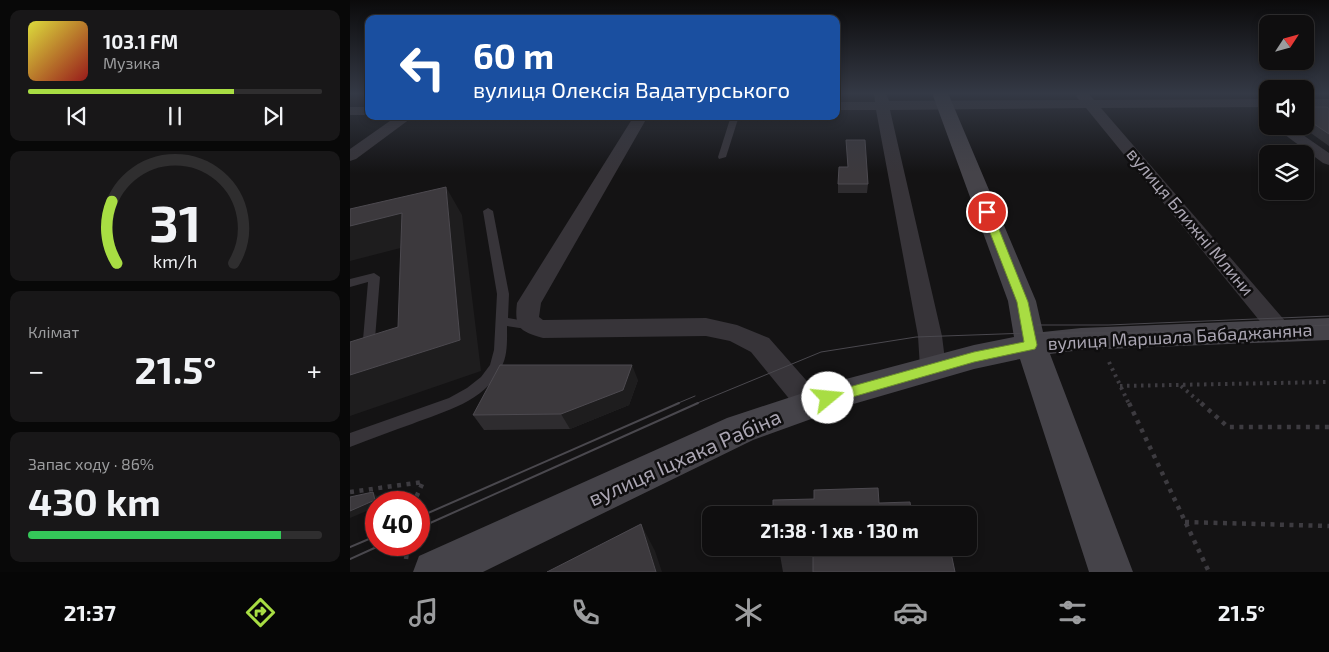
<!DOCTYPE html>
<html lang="uk">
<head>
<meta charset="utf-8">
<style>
  :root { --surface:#0f0e0f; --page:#181718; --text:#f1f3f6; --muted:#9b9c9e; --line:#2f2e2f; --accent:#a8dd43 }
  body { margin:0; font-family:"Exo 2",sans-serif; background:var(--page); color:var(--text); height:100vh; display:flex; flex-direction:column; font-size:19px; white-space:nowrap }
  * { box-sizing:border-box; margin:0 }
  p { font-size:16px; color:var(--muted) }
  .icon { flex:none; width:28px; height:28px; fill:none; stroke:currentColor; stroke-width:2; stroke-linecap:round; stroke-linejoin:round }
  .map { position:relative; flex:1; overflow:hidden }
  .drawer { display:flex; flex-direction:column; gap:10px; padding:10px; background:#080808; width:350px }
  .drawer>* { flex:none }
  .hud { position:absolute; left:15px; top:15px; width:475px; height:105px; border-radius:10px; box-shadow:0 2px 8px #0003,0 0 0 1px var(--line); background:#1a4fa0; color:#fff; overflow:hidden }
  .needle { width:32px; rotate:54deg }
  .fabs { position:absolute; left:909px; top:15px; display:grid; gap:10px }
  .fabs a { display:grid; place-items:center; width:55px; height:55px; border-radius:10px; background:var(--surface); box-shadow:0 2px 8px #0003,0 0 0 1px var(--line); font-size:25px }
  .speed { position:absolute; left:15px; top:491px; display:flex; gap:10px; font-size:25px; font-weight:700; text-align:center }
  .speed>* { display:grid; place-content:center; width:65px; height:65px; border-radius:50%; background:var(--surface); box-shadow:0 2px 8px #0003,0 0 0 1px var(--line); line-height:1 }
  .speed .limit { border:8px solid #d22; background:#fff; color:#111 }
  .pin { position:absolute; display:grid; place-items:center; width:42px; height:42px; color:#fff; margin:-21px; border:2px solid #fff; border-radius:50%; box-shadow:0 1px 5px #0007 }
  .me { position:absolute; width:55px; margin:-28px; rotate:73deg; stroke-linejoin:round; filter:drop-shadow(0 0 4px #0008) }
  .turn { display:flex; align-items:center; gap:18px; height:105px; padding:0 25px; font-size:22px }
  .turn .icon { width:65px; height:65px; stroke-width:2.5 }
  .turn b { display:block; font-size:35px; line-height:42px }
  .big { font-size:38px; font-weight:700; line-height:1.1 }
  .drawer .tile { flex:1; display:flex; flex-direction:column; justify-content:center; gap:8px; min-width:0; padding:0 18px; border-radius:10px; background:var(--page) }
  .drawer .dial { align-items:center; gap:0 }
  .dial svg { height:130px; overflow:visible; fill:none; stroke:var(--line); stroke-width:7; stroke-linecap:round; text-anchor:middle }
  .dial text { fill:var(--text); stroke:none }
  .song { display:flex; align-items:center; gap:15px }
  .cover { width:60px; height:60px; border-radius:8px; background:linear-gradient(135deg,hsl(60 70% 55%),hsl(0 70% 35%)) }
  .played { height:5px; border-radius:2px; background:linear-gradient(90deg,var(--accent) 70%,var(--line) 70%) }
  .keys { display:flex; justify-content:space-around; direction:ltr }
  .heat { display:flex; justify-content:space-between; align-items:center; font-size:28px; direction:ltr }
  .charge { height:8px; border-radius:4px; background:linear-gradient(90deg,#34c759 86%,var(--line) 0) }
  .trip { position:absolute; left:352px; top:506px; width:275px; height:50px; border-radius:10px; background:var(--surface); box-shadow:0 2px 8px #0003,0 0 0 1px var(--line); font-weight:700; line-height:50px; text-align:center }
  .dock { display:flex; height:80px; justify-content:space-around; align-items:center; background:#060606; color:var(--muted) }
  .dock .icon { width:35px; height:35px }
  .dock .selected { color:var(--accent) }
  .dock b { font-size:22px; color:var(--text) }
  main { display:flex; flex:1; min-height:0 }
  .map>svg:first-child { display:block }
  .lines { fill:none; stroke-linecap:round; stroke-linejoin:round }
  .path-far1 { stroke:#3d3b40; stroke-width:4; stroke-dasharray:2.5 4.5; stroke-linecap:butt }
  .path { stroke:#3d3b40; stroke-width:4.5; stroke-dasharray:4 5.5; stroke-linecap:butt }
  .lane { fill:#373439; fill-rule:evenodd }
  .street { fill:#373439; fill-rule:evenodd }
  .secondary { fill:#454349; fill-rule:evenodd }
  .tram-far1 { stroke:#4a484e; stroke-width:1 }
  .tram { stroke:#4a484e; stroke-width:2 }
  .wall { fill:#2e2c2f }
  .shaded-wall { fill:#1e1d1e }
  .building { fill:#3c393d; stroke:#4d4a50 }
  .route { fill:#a8dd43; stroke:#6d902c }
  .labels { text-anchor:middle; stroke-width:5; stroke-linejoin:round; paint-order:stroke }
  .street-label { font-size:18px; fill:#aba6b3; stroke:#0f0e0f }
  .near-street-label { font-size:21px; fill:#aba6b3; stroke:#0f0e0f }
</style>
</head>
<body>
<main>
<section class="drawer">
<div class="tile">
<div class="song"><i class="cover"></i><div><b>103.1 FM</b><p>Музика</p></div></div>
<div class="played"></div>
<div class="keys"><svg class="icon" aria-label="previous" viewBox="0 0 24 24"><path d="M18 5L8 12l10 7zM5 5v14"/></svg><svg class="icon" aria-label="pause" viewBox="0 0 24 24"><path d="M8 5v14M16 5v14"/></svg><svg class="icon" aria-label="next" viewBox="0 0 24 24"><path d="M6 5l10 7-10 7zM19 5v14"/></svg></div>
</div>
<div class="tile dial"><svg viewBox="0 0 100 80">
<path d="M14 69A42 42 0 1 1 86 69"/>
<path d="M14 69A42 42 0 0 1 11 31" stroke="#a8dd43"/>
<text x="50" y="56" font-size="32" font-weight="700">31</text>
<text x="50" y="72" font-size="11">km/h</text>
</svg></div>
<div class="tile"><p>Клімат</p>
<div class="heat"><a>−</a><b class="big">21.5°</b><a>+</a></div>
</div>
<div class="tile"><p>Запас ходу · 86%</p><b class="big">430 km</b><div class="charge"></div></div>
</section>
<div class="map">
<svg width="979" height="572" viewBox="0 0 979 572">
  <rect width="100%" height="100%" fill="#141314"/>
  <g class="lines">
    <g class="path-far1">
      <polyline points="759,362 779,404"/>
      <polyline points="770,386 979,382"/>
      <polyline points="831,386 852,404"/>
    </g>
    <g class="path">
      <polyline points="779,403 859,572"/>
      <polyline points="851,403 878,427 979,427"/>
      <polyline points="0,492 73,482 64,502"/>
      <polyline points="835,522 979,526"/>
      <polyline points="56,559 58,545"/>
    </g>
    <g class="lane">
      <polygon points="381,116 389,116 376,157 369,159 368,157"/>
      <path d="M138 208 143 211 159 294 158 318 187 323 189 326 187 329 183 330 157 326C157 340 158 356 151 368 134 402 95 411 62 424 41 431 21 439 0 447V433L99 398 117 388 131 377 140 365 144 350 147 294 133 211Z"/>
      <polygon points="24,273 30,277 24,351 23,354 13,354 12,351 18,282 0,287 0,279"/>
    </g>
    <g class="street">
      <polygon points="524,93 536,93 539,101 729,100 726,96 730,93 738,93 744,100 918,99 918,107 751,108 943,330 940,336 931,339 922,336 736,108 540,110 592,336 596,368 592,375 583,378 574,375 570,368 568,336 526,110 486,110 486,102 525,102"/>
      <rect x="955" y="99" width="24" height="8"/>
      <rect x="0" y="107" width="19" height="8"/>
      <polygon points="47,116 64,116 6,159 0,161 0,149"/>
      <path d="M284 116H298L191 303 189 317 193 320 356 318 387 325 419 338 470 396 474 404 470 412 460 416 450 412 401 352 380 341 356 336 193 338C170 331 164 328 167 303Z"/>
      <polygon points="923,126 940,126 979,153 979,165 973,163"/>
    </g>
    <polygon class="secondary" points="582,93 598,93 686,301 693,332 731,328 979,318 979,340 731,350 700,354 783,572 739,572 670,359 624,369 500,405 403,440 133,572 63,572 69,556 377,418 496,379 624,345 664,337 658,301"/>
    <g class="tram-far1">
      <polyline points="687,325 758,325 979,316"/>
      <polyline points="326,404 345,396"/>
      <polyline points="345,404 471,352 566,337 679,333 765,333 979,325"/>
    </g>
    <g class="tram">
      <polyline points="69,517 329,403"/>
      <polyline points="69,528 348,403"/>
      <polyline points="0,547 26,536"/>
      <polyline points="0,559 31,545"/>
    </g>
  </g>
  <g class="wall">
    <polygon points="955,107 979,108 979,146 951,126 955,126"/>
    <polygon points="496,140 518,184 517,193 488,193 488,184 498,167"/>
    <polygon points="288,380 279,405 220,429 134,430 123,415"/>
    <polygon points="426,548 600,548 605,572 433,572 430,555 430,550 426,550"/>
  </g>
  <g class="shaded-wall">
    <polygon points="96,187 112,215 131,371 0,416 0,375 110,340"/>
    <polygon points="52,213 70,243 0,261 0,226"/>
    <polygon points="282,365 288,380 279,405 220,429 211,414"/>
    <polygon points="23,492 28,497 30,502 26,502 26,507 0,518 0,511"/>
    <polygon points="291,524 305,551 312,572 306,572"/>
  </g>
  <g class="building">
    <polygon points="955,107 976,107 979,108 979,134 955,118"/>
    <polygon points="496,140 515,140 518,184 488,184 489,167 498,167"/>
    <polygon points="96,187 110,340 0,375 0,342 48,327 52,213 0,226 0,209"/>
    <polygon points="150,365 282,365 273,390 211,414 123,415"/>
    <polygon points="528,488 529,503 560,502 562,515 423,515 423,500 464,499 464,490"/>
    <polygon points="23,492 25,500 0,511 0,497"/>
    <polygon points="291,524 306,572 197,572"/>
    <polygon points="431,548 600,548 605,572 463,572 463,554 430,555"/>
  </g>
  <linearGradient id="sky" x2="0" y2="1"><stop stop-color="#0b0a0b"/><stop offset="0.54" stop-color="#343945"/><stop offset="1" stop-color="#343945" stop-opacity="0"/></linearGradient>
  <rect width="979" height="173" fill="url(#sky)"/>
  <polygon class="route" points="637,209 642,212 678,302 687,345 685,349 624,362 478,404 473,402 471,398 473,394 478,393 624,352 674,342 667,302 632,212"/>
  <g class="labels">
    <g class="street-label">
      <text transform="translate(840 222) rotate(50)" y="6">вулиця Ближні Млини</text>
      <text transform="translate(830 337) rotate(-3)" y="6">вулиця Маршала Бабаджаняна</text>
    </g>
    <g class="near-street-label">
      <text transform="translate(335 458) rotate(-24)" y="7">вулиця Іцхака Рабіна</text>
    </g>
  </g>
</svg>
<div class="fabs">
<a><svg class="needle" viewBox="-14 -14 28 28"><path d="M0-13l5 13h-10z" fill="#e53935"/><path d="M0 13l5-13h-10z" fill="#9b9c9e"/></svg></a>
<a><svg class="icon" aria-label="sound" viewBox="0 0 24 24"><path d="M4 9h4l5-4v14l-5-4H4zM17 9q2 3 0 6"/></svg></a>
<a><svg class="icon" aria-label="layers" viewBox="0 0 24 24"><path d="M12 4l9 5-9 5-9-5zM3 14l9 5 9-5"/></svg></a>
</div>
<div class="speed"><div class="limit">40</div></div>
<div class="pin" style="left:637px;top:212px;background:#d93025"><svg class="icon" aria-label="arrive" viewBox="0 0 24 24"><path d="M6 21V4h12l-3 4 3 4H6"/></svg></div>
<svg class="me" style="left:478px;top:398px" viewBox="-20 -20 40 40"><circle r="19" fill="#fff"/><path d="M0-13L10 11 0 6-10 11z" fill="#a8dd43"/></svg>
<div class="trip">21:38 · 1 хв · 130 m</div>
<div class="hud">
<div class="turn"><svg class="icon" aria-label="left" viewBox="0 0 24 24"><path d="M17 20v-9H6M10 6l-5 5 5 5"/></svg><div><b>60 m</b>вулиця Олексія Вадатурського</div></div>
</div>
</div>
</main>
<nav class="dock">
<b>21:37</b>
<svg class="icon selected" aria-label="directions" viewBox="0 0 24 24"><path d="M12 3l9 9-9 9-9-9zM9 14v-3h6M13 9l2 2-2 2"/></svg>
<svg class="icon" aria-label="music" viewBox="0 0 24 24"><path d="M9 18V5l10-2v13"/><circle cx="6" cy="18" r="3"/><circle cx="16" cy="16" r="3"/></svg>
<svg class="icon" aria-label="phone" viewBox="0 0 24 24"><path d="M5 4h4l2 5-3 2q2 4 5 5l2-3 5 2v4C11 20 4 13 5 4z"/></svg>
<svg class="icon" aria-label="climate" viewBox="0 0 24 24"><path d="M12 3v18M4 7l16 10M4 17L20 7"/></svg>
<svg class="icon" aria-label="car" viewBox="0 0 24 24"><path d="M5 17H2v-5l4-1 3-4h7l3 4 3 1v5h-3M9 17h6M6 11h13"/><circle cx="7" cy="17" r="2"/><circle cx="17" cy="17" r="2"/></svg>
<svg class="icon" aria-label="filters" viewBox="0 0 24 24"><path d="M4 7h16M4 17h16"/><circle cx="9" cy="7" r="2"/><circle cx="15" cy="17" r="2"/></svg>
<b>21.5°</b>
</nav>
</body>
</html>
